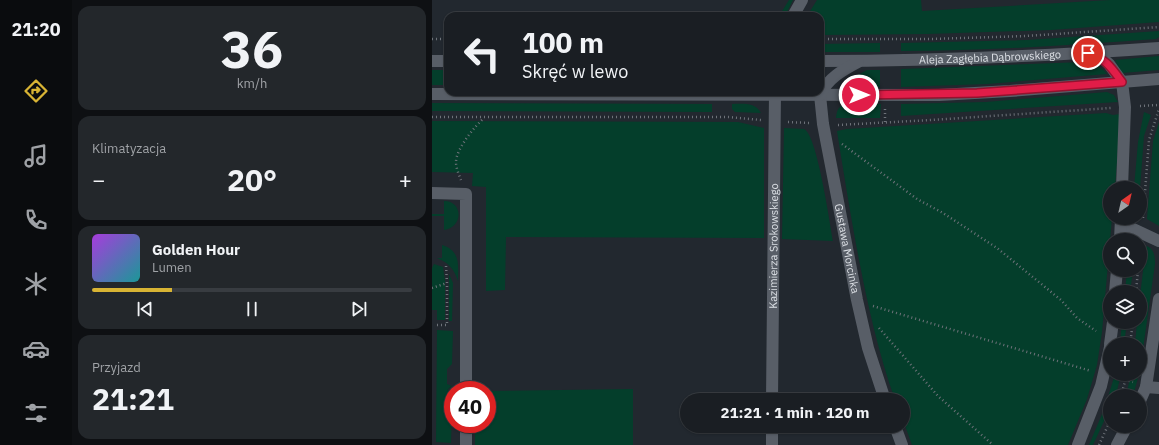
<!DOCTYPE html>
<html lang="pl">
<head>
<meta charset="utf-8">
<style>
  :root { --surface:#1a1e23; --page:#23272b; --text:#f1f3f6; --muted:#9fa2a6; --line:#383c41; --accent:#d8b434 }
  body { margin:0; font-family:"IBM Plex Sans",sans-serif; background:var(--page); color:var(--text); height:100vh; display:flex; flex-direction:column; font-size:15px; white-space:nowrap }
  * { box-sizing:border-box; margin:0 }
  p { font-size:13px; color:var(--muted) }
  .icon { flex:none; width:22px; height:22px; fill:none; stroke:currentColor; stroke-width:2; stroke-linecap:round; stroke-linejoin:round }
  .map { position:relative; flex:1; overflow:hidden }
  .sheet { display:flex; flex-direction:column; gap:6px; padding:6px; background:#0e1013; width:360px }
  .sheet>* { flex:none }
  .banner { position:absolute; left:12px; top:12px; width:380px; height:84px; border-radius:12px; box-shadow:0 1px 3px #0004,0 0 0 1px var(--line); background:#1a1e23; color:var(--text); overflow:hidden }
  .needle { width:26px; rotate:34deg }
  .controls { position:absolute; left:671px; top:181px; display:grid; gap:8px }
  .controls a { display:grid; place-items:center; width:44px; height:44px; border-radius:50%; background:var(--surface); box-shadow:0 1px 3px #0004,0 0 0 1px var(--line); font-size:20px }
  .speed { position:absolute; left:12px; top:381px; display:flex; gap:8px; font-size:20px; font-weight:700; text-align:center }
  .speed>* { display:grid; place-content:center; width:52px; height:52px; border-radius:50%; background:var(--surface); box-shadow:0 1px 3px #0004,0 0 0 1px var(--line); line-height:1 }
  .speed .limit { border:6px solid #d22; background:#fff; color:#111 }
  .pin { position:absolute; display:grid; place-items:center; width:34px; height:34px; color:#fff; margin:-17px; border:2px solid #fff; border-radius:50%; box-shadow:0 1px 4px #0007 }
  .me { position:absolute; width:44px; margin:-22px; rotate:90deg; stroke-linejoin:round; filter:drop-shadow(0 0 3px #0008) }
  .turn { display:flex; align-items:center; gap:14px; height:84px; padding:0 12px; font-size:18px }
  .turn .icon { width:52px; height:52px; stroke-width:2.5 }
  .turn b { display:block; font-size:28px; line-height:34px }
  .big { font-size:30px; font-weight:800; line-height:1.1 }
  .sheet .widget { flex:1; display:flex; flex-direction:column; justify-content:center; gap:6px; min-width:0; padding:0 14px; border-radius:12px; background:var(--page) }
  .sheet .dial { align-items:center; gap:0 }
  .dial b { font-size:52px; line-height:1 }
  .song { display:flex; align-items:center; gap:12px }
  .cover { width:48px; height:48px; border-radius:6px; background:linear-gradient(135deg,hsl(280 70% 55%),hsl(180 70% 35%)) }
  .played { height:4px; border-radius:2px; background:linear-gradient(90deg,var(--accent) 25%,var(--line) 25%) }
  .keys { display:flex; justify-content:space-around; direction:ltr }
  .heat { display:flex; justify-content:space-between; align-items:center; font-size:22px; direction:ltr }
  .trip { position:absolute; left:248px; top:393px; width:230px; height:40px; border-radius:20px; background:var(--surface); box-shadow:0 1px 3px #0004,0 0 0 1px var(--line); font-weight:800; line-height:40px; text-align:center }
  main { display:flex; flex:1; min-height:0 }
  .menu { display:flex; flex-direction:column; width:72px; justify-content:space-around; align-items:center; background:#0a0c0e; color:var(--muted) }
  .menu .icon { width:28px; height:28px }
  .menu .on { color:var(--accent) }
  .menu b { font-size:18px; color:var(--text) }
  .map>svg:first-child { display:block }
  .green { fill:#043e2b }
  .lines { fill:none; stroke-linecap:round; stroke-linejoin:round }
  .path { stroke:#6e737a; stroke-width:2.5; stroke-dasharray:1 3; stroke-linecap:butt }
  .minor { stroke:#585e67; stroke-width:12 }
  .route-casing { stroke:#92132f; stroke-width:10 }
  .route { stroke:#e11d48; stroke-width:7 }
  .labels { text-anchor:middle; stroke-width:4; stroke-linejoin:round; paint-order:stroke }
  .street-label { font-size:11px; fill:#dde1e6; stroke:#22282f }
</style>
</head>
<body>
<main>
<nav class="menu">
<b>21:20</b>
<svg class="icon on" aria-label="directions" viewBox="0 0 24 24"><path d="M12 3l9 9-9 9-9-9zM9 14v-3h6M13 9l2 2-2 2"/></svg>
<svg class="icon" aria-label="music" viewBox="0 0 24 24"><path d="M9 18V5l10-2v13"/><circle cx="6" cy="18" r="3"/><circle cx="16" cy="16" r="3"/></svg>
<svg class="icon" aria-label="phone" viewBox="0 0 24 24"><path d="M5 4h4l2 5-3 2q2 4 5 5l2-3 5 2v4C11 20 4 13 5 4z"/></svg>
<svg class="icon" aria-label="climate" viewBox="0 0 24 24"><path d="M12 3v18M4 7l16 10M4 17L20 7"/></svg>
<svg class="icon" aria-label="car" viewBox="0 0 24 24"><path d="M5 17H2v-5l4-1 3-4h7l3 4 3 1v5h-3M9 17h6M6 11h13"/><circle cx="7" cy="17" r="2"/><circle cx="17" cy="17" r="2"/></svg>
<svg class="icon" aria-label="filters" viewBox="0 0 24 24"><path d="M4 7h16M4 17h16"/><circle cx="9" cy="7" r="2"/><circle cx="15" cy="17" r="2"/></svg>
</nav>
<section class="sheet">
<div class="widget dial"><b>36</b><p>km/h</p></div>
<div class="widget"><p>Klimatyzacja</p>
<div class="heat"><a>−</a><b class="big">20°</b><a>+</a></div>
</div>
<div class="widget">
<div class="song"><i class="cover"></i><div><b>Golden Hour</b><p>Lumen</p></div></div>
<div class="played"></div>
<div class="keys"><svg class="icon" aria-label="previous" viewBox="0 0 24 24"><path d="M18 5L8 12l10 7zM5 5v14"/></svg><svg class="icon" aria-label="pause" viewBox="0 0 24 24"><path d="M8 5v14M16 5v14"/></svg><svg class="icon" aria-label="next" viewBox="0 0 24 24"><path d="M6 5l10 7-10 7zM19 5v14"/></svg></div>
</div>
<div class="widget"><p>Przyjazd</p><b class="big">21:21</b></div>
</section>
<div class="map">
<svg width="727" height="445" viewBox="0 0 727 445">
  <rect width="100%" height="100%" fill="#22282f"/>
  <g class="green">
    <polygon points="357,0 361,0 353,16 347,16"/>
    <polygon points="385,0 489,0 490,11 678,0 727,0 727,22 619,30 495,34 388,35 388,16 375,16"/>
    <path d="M727 31V37L724 39C639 45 554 51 469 51V43L595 40Z"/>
    <polygon points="448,43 448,52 388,52 388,44"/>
    <polygon points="727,56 727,70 690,73 683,60"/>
    <path d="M652 62C660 63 670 66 675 74L555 84 469 87V69Z"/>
    <rect x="0" y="70" width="16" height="15"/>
    <polygon points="435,70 448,70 448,87 415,87 414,86 418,79"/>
    <polygon points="675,92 682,95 686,102 469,116 469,104 554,102"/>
    <polygon points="0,103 280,104 280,112 0,111"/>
    <path d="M300 104C311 104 323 102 329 113L303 112 300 109Z"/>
    <path d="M417 104H449L448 118H404C405 108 407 105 417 104Z"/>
    <polygon points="712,112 719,115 712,136 708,188 702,188 706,142"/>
    <path d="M674 113 681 115 688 114V122L683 188H678V218H680L670 332 665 365 655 399 636 445H480L471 420V400H463C445 349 434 297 424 244 417 206 411 169 405 131L415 129Z"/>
    <polygon points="0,121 306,122 332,128 332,238 74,237 73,290 54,291 54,187 40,186 41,173 0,172"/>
    <polygon points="727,122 727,226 715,219 721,141"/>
    <path d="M352 128 372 129C385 134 398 224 401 241L350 239Z"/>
    <path d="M12 201C31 201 32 227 12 230V216H0V214H12Z"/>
    <path d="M10 245C29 251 26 265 26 281 22 269 17 263 5 258H10Z"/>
    <path d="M714 246C722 248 723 256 723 264L708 370V344H703L705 322H708V296Z"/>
    <polygon points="2,264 11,267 13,281 13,320 5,320 5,310 0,310 0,268"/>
    <polygon points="695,270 701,270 698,292 693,292"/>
    <polygon points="17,274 21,283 20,321 17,321"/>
    <polygon points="690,322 695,322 692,344 688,344"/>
    <polygon points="5,330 21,331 20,364 15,369 15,384 20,386 16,389 15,404 19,407 20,409 19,443 4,442"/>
    <polygon points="683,374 689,374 684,395 683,396 678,396 678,408 661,445 657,445 673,407"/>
    <polygon points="699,374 707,374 701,396 694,396"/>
    <polygon points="201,389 201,445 43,445 43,424 55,424 55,391"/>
  </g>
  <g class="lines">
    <g class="path">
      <polyline points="0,39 16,39"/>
      <polyline points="388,39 498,39 594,36 727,27"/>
      <polyline points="708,106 727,105"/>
      <polyline points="453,109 453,123"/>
      <polyline points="0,117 296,117 329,120"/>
      <polyline points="356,122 377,123"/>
      <polyline points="406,125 499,120 679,108"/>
      <polyline points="410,144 485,199 511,213 565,248 629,300 645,318 664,331"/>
      <path d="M29 180C27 175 24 168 24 162 24 149 43 126 52 118"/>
      <polyline points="711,218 717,140 727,109"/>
      <polyline points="0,288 15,283"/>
      <polyline points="704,292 706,270"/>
      <polyline points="441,306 659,371"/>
      <polyline points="5,325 15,325 15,283 14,266"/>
      <polyline points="447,328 506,396 561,445"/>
      <polyline points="698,344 701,322"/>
      <polyline points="685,378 701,382"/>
      <polyline points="689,396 695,374"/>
      <polyline points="667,445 678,421"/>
    </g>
    <g class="minor">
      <polyline points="361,16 370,0"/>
      <polyline points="659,54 670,58 677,64 690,82 693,107 690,188"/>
      <polyline points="0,61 16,61"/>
      <path id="s1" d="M388 61C501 61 614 56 727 48"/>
      <polyline points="0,94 507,95 578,91 727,79"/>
      <path id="s2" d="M388 95 391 124 425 300 436 348 453 400"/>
      <path d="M388 95C396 78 411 70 426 62"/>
      <polyline points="0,193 34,194 34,390"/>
      <polyline points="689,228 701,229 727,241"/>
      <polyline points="688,240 689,218"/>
      <polyline points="683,292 685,270"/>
      <polyline points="678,344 681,322"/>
      <polyline points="714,387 727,388"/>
      <path id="s3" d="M340 400 343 92"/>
      <polyline points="708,401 714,387 727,299"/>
      <polyline points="463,426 470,445"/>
      <polyline points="34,445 34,424"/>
      <polyline points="340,445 340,426"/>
      <polyline points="646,445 669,386 678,347"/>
      <polyline points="685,445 695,426"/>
    </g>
  </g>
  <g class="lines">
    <defs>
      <path id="route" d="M427 95 545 93 690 82C679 67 674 59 656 53"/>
    </defs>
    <use href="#route" class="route-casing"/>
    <use href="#route" class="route"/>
  </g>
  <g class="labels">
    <g class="street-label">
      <text dy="4" stroke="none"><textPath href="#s1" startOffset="170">Aleja Zagłębia Dąbrowskiego</textPath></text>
      <text dy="4" stroke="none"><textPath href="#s3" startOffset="154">Kazimierza Srokowskiego</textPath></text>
      <text dy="4" stroke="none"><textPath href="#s2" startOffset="156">Gustawa Morcinka</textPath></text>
    </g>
  </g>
</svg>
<div class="controls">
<a><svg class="needle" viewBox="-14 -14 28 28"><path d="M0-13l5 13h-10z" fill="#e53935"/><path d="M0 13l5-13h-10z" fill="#9fa2a6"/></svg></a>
<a><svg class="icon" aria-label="search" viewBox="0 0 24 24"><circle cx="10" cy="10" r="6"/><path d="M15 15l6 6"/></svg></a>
<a><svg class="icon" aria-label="layers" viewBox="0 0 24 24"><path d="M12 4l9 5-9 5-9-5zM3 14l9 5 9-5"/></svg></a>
<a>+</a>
<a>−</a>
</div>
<div class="speed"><div class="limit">40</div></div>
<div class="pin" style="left:656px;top:53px;background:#d93025"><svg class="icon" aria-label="arrive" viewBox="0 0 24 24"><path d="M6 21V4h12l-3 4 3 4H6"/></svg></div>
<svg class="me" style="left:427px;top:95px" viewBox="-20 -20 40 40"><circle r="17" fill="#e11d48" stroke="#fff" stroke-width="3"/><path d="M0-11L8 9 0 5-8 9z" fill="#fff"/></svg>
<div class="trip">21:21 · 1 min · 120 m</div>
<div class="banner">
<div class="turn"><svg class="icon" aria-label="left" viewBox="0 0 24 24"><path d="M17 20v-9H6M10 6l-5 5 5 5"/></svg><div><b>100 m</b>Skręć w lewo</div></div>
</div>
</div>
</main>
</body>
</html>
